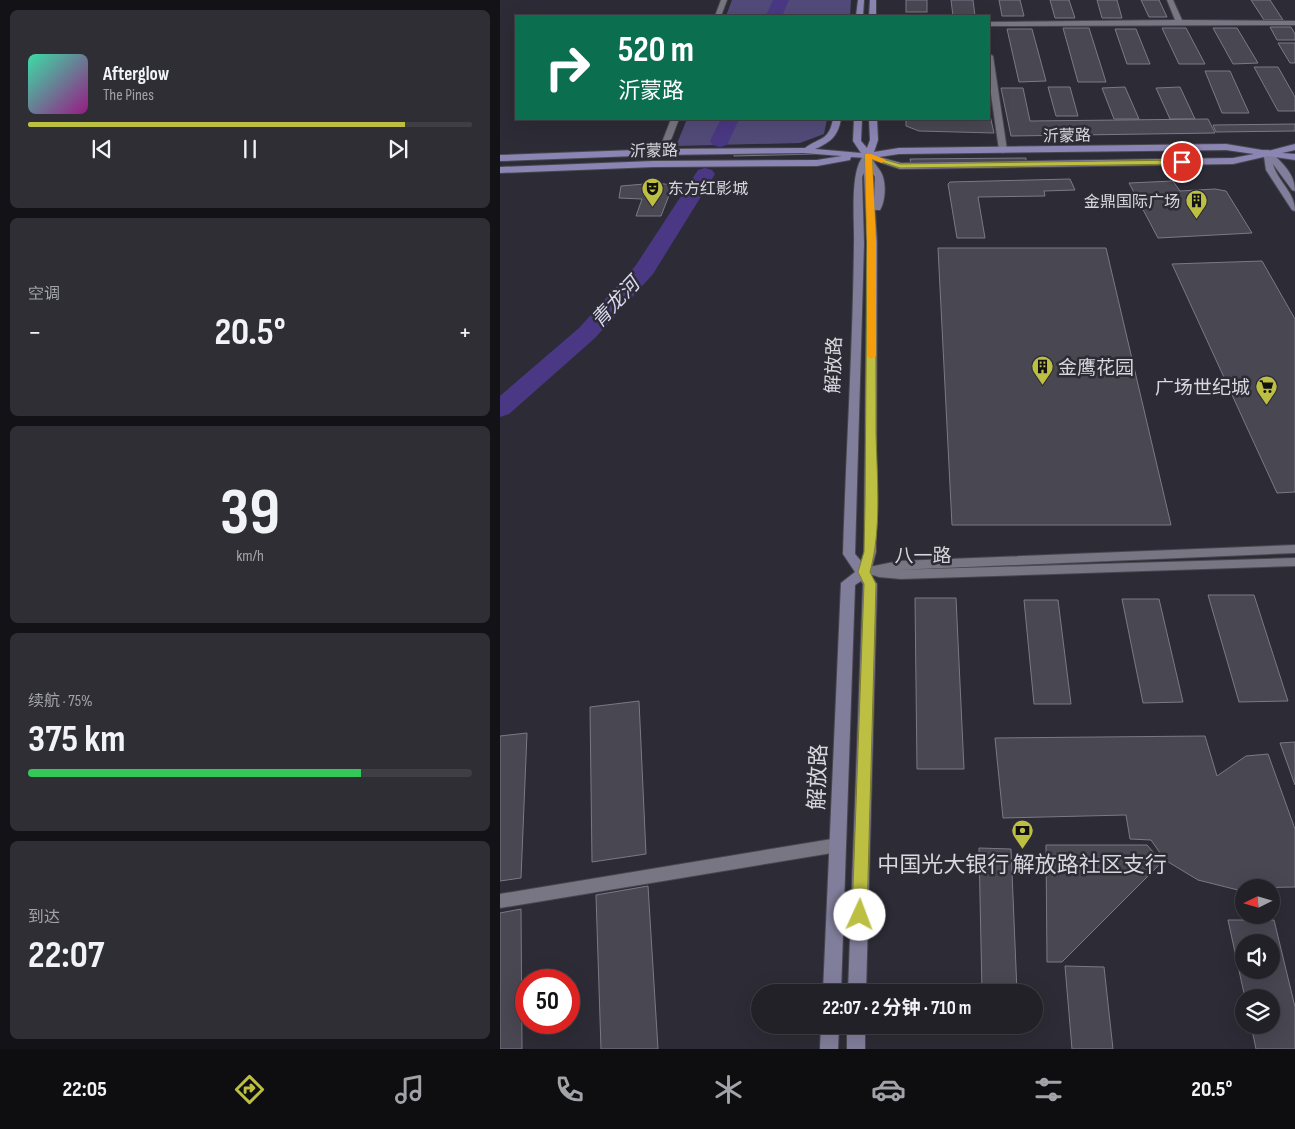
<!DOCTYPE html>
<html lang="zh">
<head>
<meta charset="utf-8">
<style>
  :root { --surface:#222128; --page:#2e2e34; --text:#f1f3f6; --muted:#a2a3a8; --line:#3f3e45; --accent:#bdbf43 }
  body { margin:0; font-family:"Sofia Sans Condensed","Noto Sans SC",sans-serif; background:var(--page); color:var(--text); height:100vh; display:flex; flex-direction:column; font-size:19px; white-space:nowrap }
  * { box-sizing:border-box; margin:0 }
  p { font-size:16px; color:var(--muted) }
  .icon { flex:none; width:28px; height:28px; fill:none; stroke:currentColor; stroke-width:2; stroke-linecap:round; stroke-linejoin:round }
  .map { position:relative; flex:1; overflow:hidden }
  .drawer { display:flex; flex-direction:column; gap:10px; padding:10px; background:#131216; width:500px }
  .drawer>* { flex:none }
  .top-card { position:absolute; left:15px; top:15px; width:475px; height:105px; border-radius:0px; box-shadow:0 5px 20px #0002,0 0 0 1px var(--line); background:#0b6e4f; color:#fff; overflow:hidden }
  .needle { width:32px; rotate:265deg }
  .buttons { position:absolute; left:735px; top:879px; display:grid; gap:10px }
  .buttons a { display:grid; place-items:center; width:45px; height:45px; border-radius:50%; background:var(--surface); box-shadow:0 5px 20px #0002,0 0 0 1px var(--line); font-size:25px }
  .speed { position:absolute; left:15px; top:969px; display:flex; gap:10px; font-size:25px; font-weight:700; text-align:center }
  .speed>* { display:grid; place-content:center; width:65px; height:65px; border-radius:50%; background:var(--surface); box-shadow:0 5px 20px #0002,0 0 0 1px var(--line); line-height:1 }
  .speed .limit { border:8px solid #d22; background:#fff; color:#111 }
  .pin { position:absolute; display:grid; place-items:center; width:42px; height:42px; color:#fff; margin:-21px; border:2px solid #fff; border-radius:50%; box-shadow:0 1px 5px #0007 }
  .me { position:absolute; width:55px; margin:-28px; rotate:2deg; stroke-linejoin:round; filter:drop-shadow(0 0 4px #0008) }
  .turn { display:flex; align-items:center; gap:18px; height:105px; padding:0 20px; font-size:22px }
  .turn .icon { width:65px; height:65px; stroke-width:2.5 }
  .turn b { display:block; font-size:35px; line-height:42px }
  .big { font-size:38px; font-weight:700; line-height:1.1 }
  .drawer .tile { flex:1; display:flex; flex-direction:column; justify-content:center; gap:8px; min-width:0; padding:0 18px; border-radius:8px; background:var(--page) }
  .drawer .dial { align-items:center; gap:0 }
  .dial b { font-size:65px; line-height:1 }
  .song { display:flex; align-items:center; gap:15px }
  .cover { width:60px; height:60px; border-radius:8px; background:linear-gradient(135deg,hsl(160 70% 55%),hsl(310 70% 35%)) }
  .played { height:5px; border-radius:2px; background:linear-gradient(90deg,var(--accent) 85%,var(--line) 85%) }
  .keys { display:flex; justify-content:space-around; direction:ltr }
  .heat { display:flex; justify-content:space-between; align-items:center; font-size:28px; direction:ltr }
  .charge { height:8px; border-radius:4px; background:linear-gradient(90deg,#34c759 75%,var(--line) 0) }
  .trip { position:absolute; left:251px; top:984px; width:292px; height:50px; border-radius:25px; background:var(--surface); box-shadow:0 5px 20px #0002,0 0 0 1px var(--line); font-weight:700; line-height:50px; text-align:center }
  .tabs { display:flex; height:80px; justify-content:space-around; align-items:center; background:#0e0d10; color:var(--muted) }
  .tabs .icon { width:35px; height:35px }
  .tabs .current { color:var(--accent) }
  .tabs b { font-size:22px; color:var(--text) }
  main { display:flex; flex:1; min-height:0 }
  .map>svg:first-child { display:block }
  .green { fill:#524b79 }
  .lines { fill:none; stroke-linecap:round; stroke-linejoin:round }
  .river { fill:#4a3884; fill-rule:evenodd }
  .building { fill:#484752; stroke:#7a7985; fill-rule:evenodd }
  .street-casing { stroke:#48474f; stroke-width:2 }
  .secondary-casing { stroke:#48474f; stroke-width:2 }
  .primary-casing { stroke:#48474f; stroke-width:2 }
  .street { fill:#777682; fill-rule:evenodd }
  .secondary { fill:#817e9b; fill-rule:evenodd }
  .primary { fill:#8b85b3; fill-rule:evenodd }
  .route { fill:#bdbf43; stroke:#7b7c2c }
  .slow { fill:#f59e0b }
  .labels { text-anchor:middle; stroke-width:5; stroke-linejoin:round; paint-order:stroke }
  .far-street-label { font-size:16px; fill:#d7d7dd; stroke:#2d2c36 }
  .far-poi-label { font-size:16px; fill:#d7d7dd; stroke:#2d2c36; text-anchor:start }
  .street-label { font-size:19px; fill:#d7d7dd; stroke:#2d2c36 }
  .poi-label { font-size:19px; fill:#d7d7dd; stroke:#2d2c36; text-anchor:start }
  .water-label { font-size:20px; font-style:italic; fill:#dad8ee; stroke:#2d2c36 }
  .near-street-label { font-size:22px; fill:#d7d7dd; stroke:#2d2c36 }
  .near-poi-label { font-size:22px; fill:#d7d7dd; stroke:#2d2c36 }
</style>
</head>
<body>
<main>
<section class="drawer">
<div class="tile">
<div class="song"><i class="cover"></i><div><b>Afterglow</b><p>The Pines</p></div></div>
<div class="played"></div>
<div class="keys"><svg class="icon" aria-label="previous" viewBox="0 0 24 24"><path d="M18 5L8 12l10 7zM5 5v14"/></svg><svg class="icon" aria-label="pause" viewBox="0 0 24 24"><path d="M8 5v14M16 5v14"/></svg><svg class="icon" aria-label="next" viewBox="0 0 24 24"><path d="M6 5l10 7-10 7zM19 5v14"/></svg></div>
</div>
<div class="tile"><p>空调</p>
<div class="heat"><a>−</a><b class="big">20.5°</b><a>+</a></div>
</div>
<div class="tile dial"><b>39</b><p>km/h</p></div>
<div class="tile"><p>续航 · 75%</p><b class="big">375 km</b><div class="charge"></div></div>
<div class="tile"><p>到达</p><b class="big">22:07</b></div>
</section>
<div class="map">
<svg width="795" height="1049" viewBox="0 0 795 1049">
  <rect width="100%" height="100%" fill="#2d2c36"/>
  <g class="green">
    <polygon points="232,0 351,0 350,16 226,16"/>
    <polygon points="187,119 327,119 324,134 300,143 176,146"/>
  </g>
  <g class="lines">
    <g class="river">
      <polygon points="273,0 289,0 282,16 266,16"/>
      <polygon points="221,119 239,119 227,145 220,147 213,145 210,141"/>
      <polygon points="205,168 212,170 215,174 153,274 95,338 9,414 0,417 0,396 79,328 136,265 198,170"/>
    </g>
  </g>
  <g class="building">
    <rect x="406" y="0" width="21" height="12"/>
    <polygon points="451,0 473,0 475,16 453,16"/>
    <polygon points="499,0 520,0 524,16 502,16"/>
    <polygon points="550,0 569,0 575,18 555,18"/>
    <polygon points="597,0 617,0 622,18 602,18"/>
    <polygon points="641,0 659,0 667,17 649,17"/>
    <polygon points="751,0 770,0 783,20 764,20"/>
    <polygon points="770,27 791,27 795,34 795,40 777,40"/>
    <polygon points="563,28 589,28 606,82 578,82"/>
    <polygon points="662,28 686,28 705,64 679,64"/>
    <polygon points="713,28 737,28 758,63 733,64"/>
    <polygon points="507,29 532,29 546,81 519,82"/>
    <polygon points="615,29 636,29 650,64 627,64"/>
    <polygon points="778,43 795,43 795,63 790,63"/>
    <polygon points="754,67 778,67 795,97 795,111 778,111"/>
    <polygon points="705,71 730,71 749,113 722,113"/>
    <polygon points="548,87 570,87 578,116 556,116"/>
    <polygon points="625,87 639,119 614,119 602,88"/>
    <polygon points="680,87 695,119 670,119 656,88"/>
    <polygon points="501,88 523,88 530,121 708,119 715,133 511,136"/>
    <polygon points="489,111 494,133 419,131 406,126 406,119 489,119"/>
    <polygon points="795,124 795,131 716,132 713,125"/>
    <polygon points="234,153 318,153 318,154 234,156"/>
    <polygon points="526,158 526,162 411,163 410,159"/>
    <polygon points="570,179 575,190 544,191 545,196 478,197 485,238 457,238 448,184 450,182"/>
    <polygon points="673,181 680,191 715,189 726,191 752,233 658,238 629,183"/>
    <polygon points="156,183 173,185 161,216 136,216 142,199 119,198 121,186"/>
    <polygon points="438,248 606,248 671,525 452,525"/>
    <polygon points="762,261 795,319 795,492 777,493 672,264"/>
    <polygon points="708,595 754,595 788,701 739,702"/>
    <polygon points="415,598 456,598 464,769 417,769"/>
    <polygon points="622,599 659,599 683,702 643,703"/>
    <polygon points="524,600 558,600 571,704 534,704"/>
    <polygon points="139,701 146,854 92,862 90,707"/>
    <polygon points="27,733 21,878 0,881 0,736"/>
    <polygon points="705,736 717,776 746,756 768,754 795,829 795,887 744,888 744,891 742,891 698,880 665,860 651,840 630,839 626,815 503,818 495,738"/>
    <polygon points="795,742 795,785 780,743"/>
    <polygon points="546,845 647,845 662,862 562,962 547,962"/>
    <polygon points="479,848 511,849 517,992 482,992"/>
    <polygon points="148,886 158,1049 101,1049 96,895"/>
    <polygon points="21,909 22,1049 0,1049 0,913"/>
    <path d="M728 920H774L795 1007V1049H756L751 1025H771V998H745ZM744 942H771V970H744Z"/>
    <polygon points="565,966 604,967 613,1049 572,1049"/>
  </g>
  <g class="lines">
    <defs>
      <g id="street">
        <polygon points="221,0 227,0 221,16 215,16"/>
        <polygon points="667,0 673,0 682,20 795,21 795,25 489,26 489,22 675,20"/>
        <polygon points="489,54 493,56 507,150 503,153 499,150 489,80"/>
        <polygon points="171,119 179,119 169,145 162,147 161,145"/>
        <polygon points="795,545 795,553 396,570 795,558 795,566 401,579 379,577 373,575 359,575 357,572 359,569 399,561"/>
        <polygon points="338,838 344,840 346,845 344,850 338,852 0,908 0,894"/>
      </g>
      <g id="secondary">
        <path d="M763 150H769C781 162 795 173 795 191L792 190 773 164C777 181 795 192 795 211L792 210 766 170Z"/>
        <path d="M368 153 372 156C372 163 381 169 383 177 386 186 385 202 380 210H375L377 242 376 552 370 574 377 584 366 992H348L363 584 361 581 355 585 341 992H323L341 583 355 572 343 554C346 450 353 347 354 243 355 224 348 161 368 153ZM364 173 367 242 364 552 361 561 355 554 364 243 362 177ZM373 174 375 177 374 200Z"/>
        <polygon points="321,1025 339,1025 338,1049 320,1049"/>
        <rect x="347" y="1025" width="18" height="24"/>
      </g>
      <g id="primary">
        <polygon points="358,0 364,0 363,16 356,16"/>
        <polygon points="370,0 376,0 376,16 369,16"/>
        <path d="M333 119H341C338 136 331 142 315 149L361 153 353 141 354 119H362L361 141 367 148 370 140 369 119H377L378 140 374 152 399 148 726 144 768 151 795 144V150L782 153 795 154V160L768 156 733 164 400 169 367 158 351 157 350 160 317 166 154 167 0 173V167L154 161 317 160 342 156 303 153 162 155 0 161V155L162 149 305 148C320 137 329 141 333 119ZM726 150 754 154 733 158 401 163 379 157 399 154Z"/>
      </g>
    </defs>
    <use href="#street" class="street-casing"/>
    <use href="#secondary" class="secondary-casing"/>
    <use href="#primary" class="primary-casing"/>
    <use href="#street" class="street"/>
    <use href="#secondary" class="secondary"/>
    <use href="#primary" class="primary"/>
  </g>
  <path class="route" d="M365 154 400 164 682 160 686 162 682 164 400 168 372 159C376 251 376 341 376 433 377 478 382 528 370 572L376 584 367 915 365 919 360 921 354 919 352 915 364 584 358 572 364 552 365 504 367 242Z"/>
  <polygon class="slow" points="365,154 371,154 386,160 382,163 372,159 376,242 376,356 371,359 367,356 367,242"/>
  <defs>
    <symbol id="theatre-pin" viewBox="-11 -11 22 30"><path d="M0 17L-7.5 6A9.5 9.5 0 1 1 7.5 6Z" fill="#bdbf43" stroke="#2d2c36"/><path d="M-5-5.5Q0-4 5-5.5V0Q5 5 0 6Q-5 5-5 0ZM-3.3-2.5H-1v1.5H-3.3ZM1-2.5H3.3v1.5H1ZM-2.8 1Q0 5.5 2.8 1Z" fill="#111"/></symbol>
    <symbol id="building-pin" viewBox="-11 -11 22 30"><path d="M0 17L-7.5 6A9.5 9.5 0 1 1 7.5 6Z" fill="#bdbf43" stroke="#2d2c36"/><path d="M-4-6H4V6H1V3H-1V6H-4ZM-2.5-4.3h1.7v1.8h-1.7ZM.8-4.3h1.7v1.8H.8ZM-2.5-1h1.7V.8h-1.7ZM.8-1h1.7V.8H.8Z" fill="#111"/></symbol>
    <symbol id="supermarket-pin" viewBox="-11 -11 22 30"><path d="M0 17L-7.5 6A9.5 9.5 0 1 1 7.5 6Z" fill="#bdbf43" stroke="#2d2c36"/><path d="M-6-5.5h2.5l.6 2H6L4.5 2H-2.5L-4.4-4H-6ZM-1.5 3.2a1.3 1.3 0 1 0 .1 0ZM3 3.2a1.3 1.3 0 1 0 .1 0Z" fill="#111"/></symbol>
    <symbol id="bank-pin" viewBox="-11 -11 22 30"><path d="M0 17L-7.5 6A9.5 9.5 0 1 1 7.5 6Z" fill="#bdbf43" stroke="#2d2c36"/><path d="M-6-4H6V4H-6ZM0-2.3a2.3 2.3 0 1 0 0 4.6a2.3 2.3 0 1 0 0-4.6Z" fill="#111"/></symbol>
  </defs>
  <g fill-rule="evenodd">
    <use href="#theatre-pin" x="140" y="176" width="25" height="34"/>
    <use href="#building-pin" x="684" y="188" width="25" height="34"/>
    <use href="#building-pin" x="530" y="354" width="25" height="34"/>
    <use href="#supermarket-pin" x="754" y="374" width="25" height="34"/>
    <use href="#bank-pin" x="510" y="818" width="25" height="34"/>
  </g>
  <g class="labels">
    <g class="far-street-label">
      <text transform="translate(567 135) rotate(-1)" y="6">沂蒙路</text>
      <text transform="translate(154 150) rotate(-1)" y="6">沂蒙路</text>
    </g>
    <g class="far-poi-label">
      <text x="168" y="194">东方红影城</text>
      <text x="680" y="207" text-anchor="end">金鼎国际广场</text>
    </g>
    <g class="street-label">
      <text transform="translate(333 365) rotate(-88)" y="7">解放路</text>
      <text x="423" y="562">八一路</text>
    </g>
    <g class="poi-label">
      <text x="558" y="374">金鹰花园</text>
      <text x="750" y="394" text-anchor="end">广场世纪城</text>
    </g>
    <g class="water-label">
      <text transform="translate(115 302) rotate(-47)" y="7">青龙河</text>
    </g>
    <g class="near-street-label">
      <text transform="translate(317 777) rotate(-88)" y="8">解放路</text>
    </g>
    <g class="near-poi-label">
      <text x="522" y="872">中国光大银行 解放路社区支行</text>
    </g>
  </g>
</svg>
<div class="buttons">
<a><svg class="needle" viewBox="-14 -14 28 28"><path d="M0-13l5 13h-10z" fill="#e53935"/><path d="M0 13l5-13h-10z" fill="#a2a3a8"/></svg></a>
<a><svg class="icon" aria-label="sound" viewBox="0 0 24 24"><path d="M4 9h4l5-4v14l-5-4H4zM17 9q2 3 0 6"/></svg></a>
<a><svg class="icon" aria-label="layers" viewBox="0 0 24 24"><path d="M12 4l9 5-9 5-9-5zM3 14l9 5 9-5"/></svg></a>
</div>
<div class="speed"><div class="limit">50</div></div>
<div class="pin" style="left:682px;top:162px;background:#d93025"><svg class="icon" aria-label="arrive" viewBox="0 0 24 24"><path d="M6 21V4h12l-3 4 3 4H6"/></svg></div>
<svg class="me" style="left:360px;top:915px" viewBox="-20 -20 40 40"><circle r="19" fill="#fff"/><path d="M0-13L10 11 0 6-10 11z" fill="#bdbf43"/></svg>
<div class="trip">22:07 · 2 分钟 · 710 m</div>
<div class="top-card">
<div class="turn"><svg class="icon" aria-label="right" viewBox="0 0 24 24"><path d="M7 20v-9h11M14 6l5 5-5 5"/></svg><div><b>520 m</b>沂蒙路</div></div>
</div>
</div>
</main>
<nav class="tabs">
<b>22:05</b>
<svg class="icon current" aria-label="directions" viewBox="0 0 24 24"><path d="M12 3l9 9-9 9-9-9zM9 14v-3h6M13 9l2 2-2 2"/></svg>
<svg class="icon" aria-label="music" viewBox="0 0 24 24"><path d="M9 18V5l10-2v13"/><circle cx="6" cy="18" r="3"/><circle cx="16" cy="16" r="3"/></svg>
<svg class="icon" aria-label="phone" viewBox="0 0 24 24"><path d="M5 4h4l2 5-3 2q2 4 5 5l2-3 5 2v4C11 20 4 13 5 4z"/></svg>
<svg class="icon" aria-label="climate" viewBox="0 0 24 24"><path d="M12 3v18M4 7l16 10M4 17L20 7"/></svg>
<svg class="icon" aria-label="car" viewBox="0 0 24 24"><path d="M5 17H2v-5l4-1 3-4h7l3 4 3 1v5h-3M9 17h6M6 11h13"/><circle cx="7" cy="17" r="2"/><circle cx="17" cy="17" r="2"/></svg>
<svg class="icon" aria-label="filters" viewBox="0 0 24 24"><path d="M4 7h16M4 17h16"/><circle cx="9" cy="7" r="2"/><circle cx="15" cy="17" r="2"/></svg>
<b>20.5°</b>
</nav>
</body>
</html>
